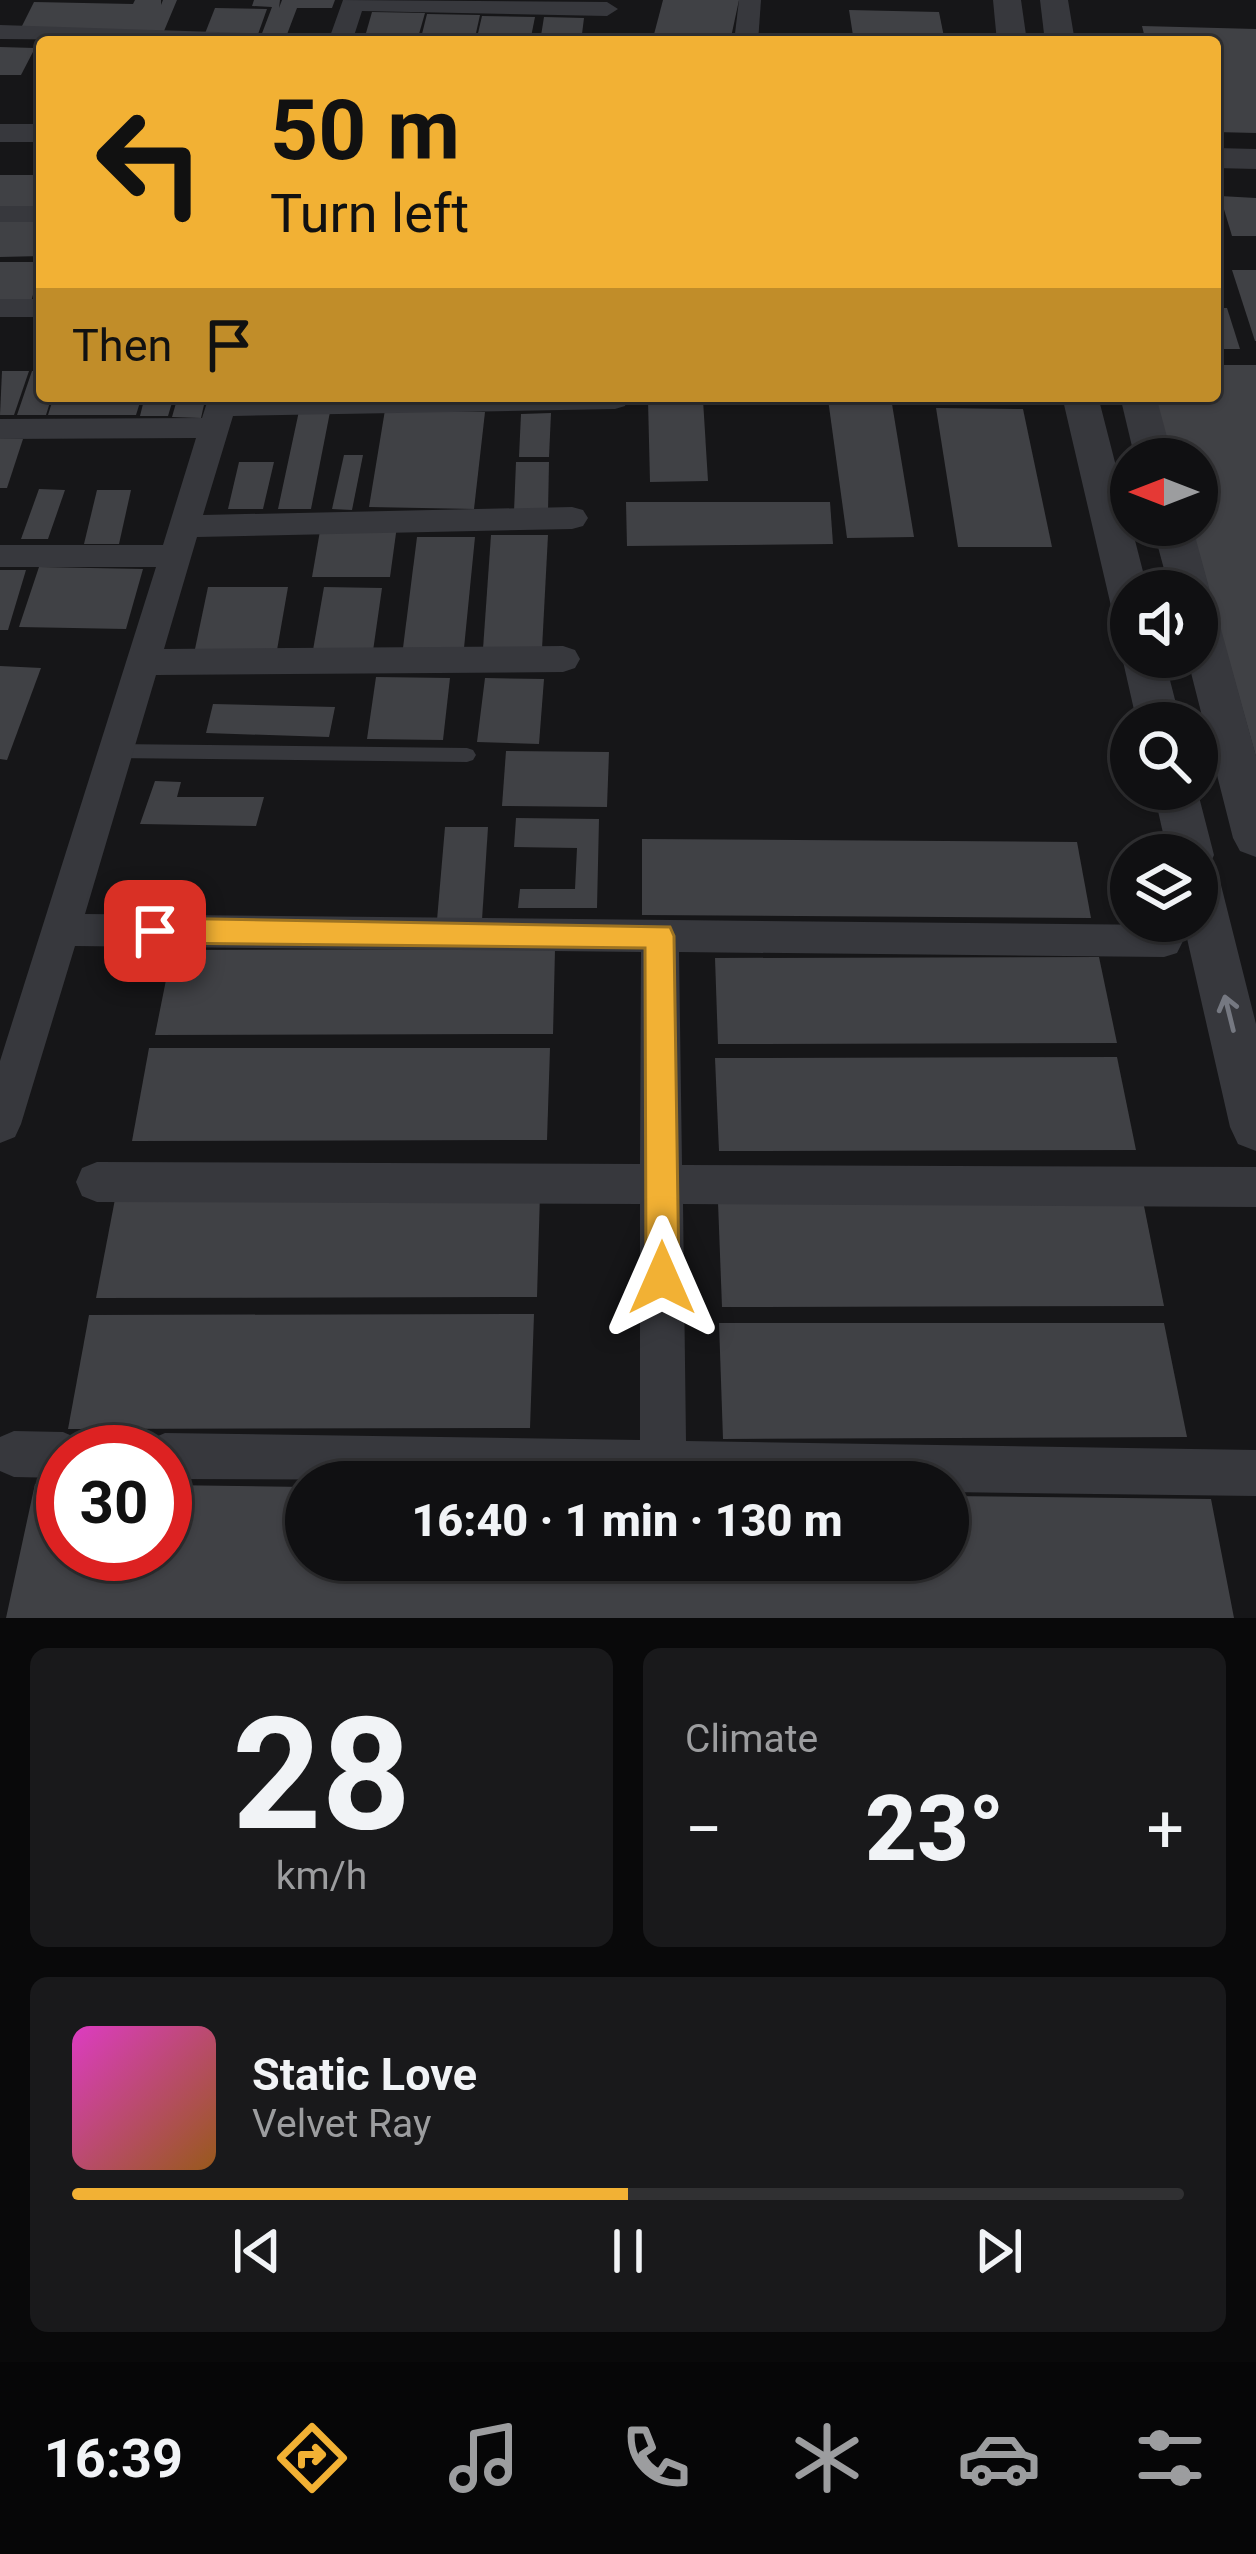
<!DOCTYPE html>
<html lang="en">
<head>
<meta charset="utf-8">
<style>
  :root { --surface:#101012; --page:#19191b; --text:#f1f3f6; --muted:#9c9d9f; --line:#303032; --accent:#f2b134 }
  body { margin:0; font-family:Roboto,sans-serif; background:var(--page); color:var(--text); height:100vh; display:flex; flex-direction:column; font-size:45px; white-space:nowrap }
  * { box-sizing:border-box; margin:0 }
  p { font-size:39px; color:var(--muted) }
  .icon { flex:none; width:66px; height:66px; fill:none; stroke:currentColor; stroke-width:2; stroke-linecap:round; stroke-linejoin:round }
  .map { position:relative; height:1618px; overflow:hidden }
  .details { display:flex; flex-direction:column; gap:30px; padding:30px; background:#09090a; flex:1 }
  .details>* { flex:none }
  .guide { position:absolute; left:36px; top:36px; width:1185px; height:366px; border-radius:12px; box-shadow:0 3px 9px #0004,0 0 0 3px var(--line); background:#f2b134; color:#111; overflow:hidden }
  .needle { width:78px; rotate:270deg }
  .fabs { position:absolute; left:1110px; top:438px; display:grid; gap:24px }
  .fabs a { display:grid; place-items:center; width:108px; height:108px; border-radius:50%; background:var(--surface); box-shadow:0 3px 9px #0004,0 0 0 3px var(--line); font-size:60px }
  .speed { position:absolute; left:36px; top:1425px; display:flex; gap:24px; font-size:60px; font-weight:700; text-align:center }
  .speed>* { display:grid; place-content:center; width:156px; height:156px; border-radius:50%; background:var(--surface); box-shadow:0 3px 9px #0004,0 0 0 3px var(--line); line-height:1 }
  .speed .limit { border:18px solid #d22; background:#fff; color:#111 }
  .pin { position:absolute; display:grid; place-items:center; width:102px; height:102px; color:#fff; margin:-51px; border-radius:24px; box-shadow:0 6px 18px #0006 }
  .me { position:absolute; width:132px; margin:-66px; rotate:0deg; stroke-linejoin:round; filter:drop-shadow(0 0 9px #0008) }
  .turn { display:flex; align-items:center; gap:42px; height:252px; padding:0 36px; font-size:54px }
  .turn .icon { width:156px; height:156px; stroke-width:2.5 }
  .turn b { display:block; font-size:84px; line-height:102px }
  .then { display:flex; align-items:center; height:114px; padding:0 36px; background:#0003; gap:24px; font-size:45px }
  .big { font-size:90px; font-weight:800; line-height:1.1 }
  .details .widget { flex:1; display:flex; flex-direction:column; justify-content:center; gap:18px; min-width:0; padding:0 42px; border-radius:18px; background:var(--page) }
  .details .dial { align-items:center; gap:0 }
  .dial b { font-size:156px; line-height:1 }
  .song { display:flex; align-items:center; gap:36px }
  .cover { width:144px; height:144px; border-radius:18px; background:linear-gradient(135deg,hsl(310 70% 55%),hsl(30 70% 35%)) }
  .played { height:12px; border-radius:6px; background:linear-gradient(90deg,var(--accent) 50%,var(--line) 50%) }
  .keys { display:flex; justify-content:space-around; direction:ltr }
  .heat { display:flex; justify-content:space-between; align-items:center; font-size:66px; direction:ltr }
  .details .tiles { flex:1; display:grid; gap:30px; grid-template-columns:1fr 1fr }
  .widget:last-child { grid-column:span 2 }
  .trip { position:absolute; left:285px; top:1461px; width:684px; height:120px; border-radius:60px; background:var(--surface); box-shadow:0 3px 9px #0004,0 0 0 3px var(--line); font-weight:800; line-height:120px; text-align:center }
  .menu { display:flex; height:192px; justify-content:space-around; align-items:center; background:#060607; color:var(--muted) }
  .menu .icon { width:84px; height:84px }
  .menu .active { color:var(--accent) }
  .menu b { font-size:54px; color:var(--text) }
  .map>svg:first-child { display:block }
  .building { fill:#404145 }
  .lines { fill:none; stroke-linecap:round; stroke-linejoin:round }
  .service { fill:#37383d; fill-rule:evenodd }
  .minor { fill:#37383d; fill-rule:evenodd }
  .tertiary { fill:#37383d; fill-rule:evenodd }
  .oneway { stroke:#757881 }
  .route { fill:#f2b134; stroke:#9d7322; stroke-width:3 }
</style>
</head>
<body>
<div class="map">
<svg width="1256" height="1618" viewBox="0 0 1256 1618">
  <rect width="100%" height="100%" fill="#161618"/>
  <g class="building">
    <polygon points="135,0 161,0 161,5 163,0 177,0 164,31 21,28 34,2 133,4"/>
    <polygon points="254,0 280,0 279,8 282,0 335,0 332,8 297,8 286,37 261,36 272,7 252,6"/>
    <polygon points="663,0 739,0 730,42 652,42"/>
    <polygon points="215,8 267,9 257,37 204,36"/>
    <polygon points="849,10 939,12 945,42 854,42"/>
    <polygon points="372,12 425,13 417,41 364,40"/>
    <polygon points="427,14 480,15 474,42 420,42"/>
    <polygon points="482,16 535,17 530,42 476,42"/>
    <polygon points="544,17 584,18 581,42 540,42"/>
    <polygon points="1142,26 1256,29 1256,133 1215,132 1215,42 1146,42"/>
    <polygon points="0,47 35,48 21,75 0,75"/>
    <rect x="0" y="175" width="42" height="33"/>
    <polygon points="1220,196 1256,198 1256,236 1232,236"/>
    <polygon points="0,218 42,218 42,256 0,257"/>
    <polygon points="0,262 42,262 31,302 0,302"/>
    <polygon points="1232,270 1256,270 1256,341 1255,341"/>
    <polygon points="1215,308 1227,308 1240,349 1215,349"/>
    <polygon points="1215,365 1256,365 1256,757 1191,525 1197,525 1197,459 1172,459 1155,396 1215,396"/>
    <polygon points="2,371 29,371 14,415 0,415"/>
    <polygon points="32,371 42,371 42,396 52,396 46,415 17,415"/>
    <polygon points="54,396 142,396 136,415 48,415"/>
    <polygon points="145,396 174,396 168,416 140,416"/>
    <polygon points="178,396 206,396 201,418 172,417"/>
    <polygon points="891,398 914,537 847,538 828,399"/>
    <polygon points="648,400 703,400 708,481 650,482"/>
    <polygon points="936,408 1023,409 1052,547 958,547"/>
    <polygon points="385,410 485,412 474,509 369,507"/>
    <polygon points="299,411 330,412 311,509 278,509"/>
    <polygon points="551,413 549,457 519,457 521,414"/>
    <polygon points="0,439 23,439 7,488 0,488"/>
    <polygon points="344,455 363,455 352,510 332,509"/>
    <polygon points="239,462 274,462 263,509 228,509"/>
    <polygon points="516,462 549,462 548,512 514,512"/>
    <polygon points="39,489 65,490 48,539 21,539"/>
    <polygon points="97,490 131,490 119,544 84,544"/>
    <polygon points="626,502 830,502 833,544 627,546"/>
    <polygon points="321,525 397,526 390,577 312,577"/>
    <polygon points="491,535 548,535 542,649 483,649"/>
    <polygon points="417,537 475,537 464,648 403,648"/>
    <polygon points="39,567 143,569 126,629 19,627"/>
    <polygon points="0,570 26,570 8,630 0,630"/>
    <polygon points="208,587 288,587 277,650 195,649"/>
    <polygon points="324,587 382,588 373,651 313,650"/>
    <polygon points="0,666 41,668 7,760 0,759"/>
    <polygon points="376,677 450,678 443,740 367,739"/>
    <polygon points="485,678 544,679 539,744 477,742"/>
    <polygon points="213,704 335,707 329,737 206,733"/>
    <polygon points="506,751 609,752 607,807 502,806"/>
    <polygon points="155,781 181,782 177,797 264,797 256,826 140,824"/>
    <polygon points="516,818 599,819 597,908 518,908 520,889 575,889 577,848 514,847"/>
    <polygon points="445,827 488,827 482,920 437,920"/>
    <polygon points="642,839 1077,842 1091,918 642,915"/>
    <polygon points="555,949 553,1034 155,1035 172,950"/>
    <polygon points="1099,957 1117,1043 718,1044 715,958"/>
    <polygon points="149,1048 550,1048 547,1140 132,1141"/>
    <polygon points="1117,1057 1136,1150 719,1151 715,1058"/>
    <polygon points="540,1193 537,1297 96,1298 116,1194"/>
    <polygon points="1143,1201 1164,1306 722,1307 718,1202"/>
    <polygon points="534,1314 530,1428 68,1429 89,1315"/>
    <polygon points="719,1323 1164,1323 1187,1437 723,1439"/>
    <polygon points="35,1484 63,1484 63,1554 165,1554 165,1485 306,1487 306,1560 948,1560 948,1496 1211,1499 1234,1618 6,1618"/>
  </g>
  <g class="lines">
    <polygon class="service" points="113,744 467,748 473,750 476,755 473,760 467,762 113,758 104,751"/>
    <g class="minor">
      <polygon points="343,0 607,2 618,9 607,16 362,11 352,42 328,42"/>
      <polygon points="739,0 761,0 758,42 734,42"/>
      <polygon points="0,25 312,35 324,42 0,39"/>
      <rect x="0" y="206" width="42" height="16"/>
      <rect x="0" y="299" width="42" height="18"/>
      <polygon points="209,396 628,396 625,406 615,409 233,416 203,515 572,507 583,510 588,518 583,526 572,529 197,537 164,649 563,646 575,650 580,659 575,668 563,672 156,675 85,914 1164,925 1177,929 1183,941 1177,953 1164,957 679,952 682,1165 1256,1167 1256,1207 683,1204 686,1441 1256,1450 1256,1496 948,1492 948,1482 165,1479 165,1452 143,1452 149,1440 165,1433 640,1440 640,1204 97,1202 82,1196 76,1182 82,1168 97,1162 640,1164 641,952 75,946 21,1124 15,1137 0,1143 0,1061 156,567 0,567 0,545 163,545 196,438 0,439 0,419 202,418"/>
      <polygon points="14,1431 63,1432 79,1439 85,1452 63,1452 63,1478 14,1477 0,1471 0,1437"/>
    </g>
    <g class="tertiary">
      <polygon points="993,0 1021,0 1027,42 997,42"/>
      <polygon points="1040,0 1068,0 1075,42 1045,42"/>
      <rect x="0" y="124" width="42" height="18"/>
      <polygon points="1215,148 1256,149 1256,169 1215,168"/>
      <polygon points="1062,396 1098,396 1148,591 1131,591 1131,621 1117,617 1111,606"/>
      <polygon points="1120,396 1156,396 1173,459 1135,459"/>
      <polygon points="1152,525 1192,525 1210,591 1198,603 1212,607 1218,618 1256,756 1256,857 1240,851 1233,838 1187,657 1197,657 1197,591 1170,591"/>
      <polygon points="1131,645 1131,657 1164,657 1181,723 1137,723 1122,657"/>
      <polygon points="1153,789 1197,789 1214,855 1209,866 1220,881 1256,1024 1256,1151 1238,1144 1230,1127 1183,921 1197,921 1197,855 1168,855"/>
    </g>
  </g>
  <defs><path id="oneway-shaft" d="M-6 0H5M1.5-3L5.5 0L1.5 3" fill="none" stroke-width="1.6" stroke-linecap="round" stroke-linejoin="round" transform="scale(3)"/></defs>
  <use class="oneway" href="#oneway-shaft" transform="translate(1229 1013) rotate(-104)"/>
  <polygon class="route" points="155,918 670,927 674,936 679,1278 674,1289 662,1294 651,1289 646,1278 645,948 155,943 145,939 140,931 145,922"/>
</svg>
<div class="fabs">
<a><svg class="needle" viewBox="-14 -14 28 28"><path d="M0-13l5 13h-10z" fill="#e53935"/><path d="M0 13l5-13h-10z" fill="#9c9d9f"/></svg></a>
<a><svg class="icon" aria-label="sound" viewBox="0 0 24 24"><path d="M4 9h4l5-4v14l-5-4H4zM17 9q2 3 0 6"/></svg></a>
<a><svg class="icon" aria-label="search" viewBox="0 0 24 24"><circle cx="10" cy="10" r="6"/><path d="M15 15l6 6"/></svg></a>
<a><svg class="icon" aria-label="layers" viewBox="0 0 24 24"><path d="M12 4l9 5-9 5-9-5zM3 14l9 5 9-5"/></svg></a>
</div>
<div class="speed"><div class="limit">30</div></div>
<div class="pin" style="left:155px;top:931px;background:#d93025"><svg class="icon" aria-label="arrive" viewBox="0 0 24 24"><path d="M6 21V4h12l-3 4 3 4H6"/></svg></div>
<svg class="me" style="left:662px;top:1278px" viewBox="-20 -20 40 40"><path d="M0-17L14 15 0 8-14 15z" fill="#f2b134" stroke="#fff" stroke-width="4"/></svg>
<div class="trip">16:40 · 1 min · 130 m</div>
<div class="guide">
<div class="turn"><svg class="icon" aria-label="left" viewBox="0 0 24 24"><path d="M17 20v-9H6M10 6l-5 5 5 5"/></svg><div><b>50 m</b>Turn left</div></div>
<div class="then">Then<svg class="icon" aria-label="arrive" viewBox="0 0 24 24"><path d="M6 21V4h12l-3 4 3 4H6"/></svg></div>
</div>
</div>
<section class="details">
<div class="tiles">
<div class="widget dial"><b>28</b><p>km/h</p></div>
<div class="widget"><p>Climate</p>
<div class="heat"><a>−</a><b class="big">23°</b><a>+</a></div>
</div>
<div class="widget">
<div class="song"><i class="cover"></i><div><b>Static Love</b><p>Velvet Ray</p></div></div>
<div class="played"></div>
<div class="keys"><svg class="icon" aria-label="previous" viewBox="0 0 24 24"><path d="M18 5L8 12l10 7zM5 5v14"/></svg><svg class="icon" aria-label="pause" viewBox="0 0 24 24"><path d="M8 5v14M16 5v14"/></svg><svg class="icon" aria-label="next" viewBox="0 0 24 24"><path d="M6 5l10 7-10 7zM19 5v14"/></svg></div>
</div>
</div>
</section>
<nav class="menu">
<b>16:39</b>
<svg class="icon active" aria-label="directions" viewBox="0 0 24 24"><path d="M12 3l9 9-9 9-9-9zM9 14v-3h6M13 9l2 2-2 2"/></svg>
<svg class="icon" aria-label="music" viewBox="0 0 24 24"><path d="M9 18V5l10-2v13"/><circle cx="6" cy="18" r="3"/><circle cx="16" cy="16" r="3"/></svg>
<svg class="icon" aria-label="phone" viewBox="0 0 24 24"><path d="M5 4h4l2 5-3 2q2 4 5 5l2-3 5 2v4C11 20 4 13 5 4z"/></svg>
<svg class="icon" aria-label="climate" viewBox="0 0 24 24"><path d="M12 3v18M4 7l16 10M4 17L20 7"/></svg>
<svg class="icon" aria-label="car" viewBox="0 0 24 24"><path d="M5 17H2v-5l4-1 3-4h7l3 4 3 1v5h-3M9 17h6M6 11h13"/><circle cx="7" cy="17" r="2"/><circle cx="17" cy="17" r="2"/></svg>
<svg class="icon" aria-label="filters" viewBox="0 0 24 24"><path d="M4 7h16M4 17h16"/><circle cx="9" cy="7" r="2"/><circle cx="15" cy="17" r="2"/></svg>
</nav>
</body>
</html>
